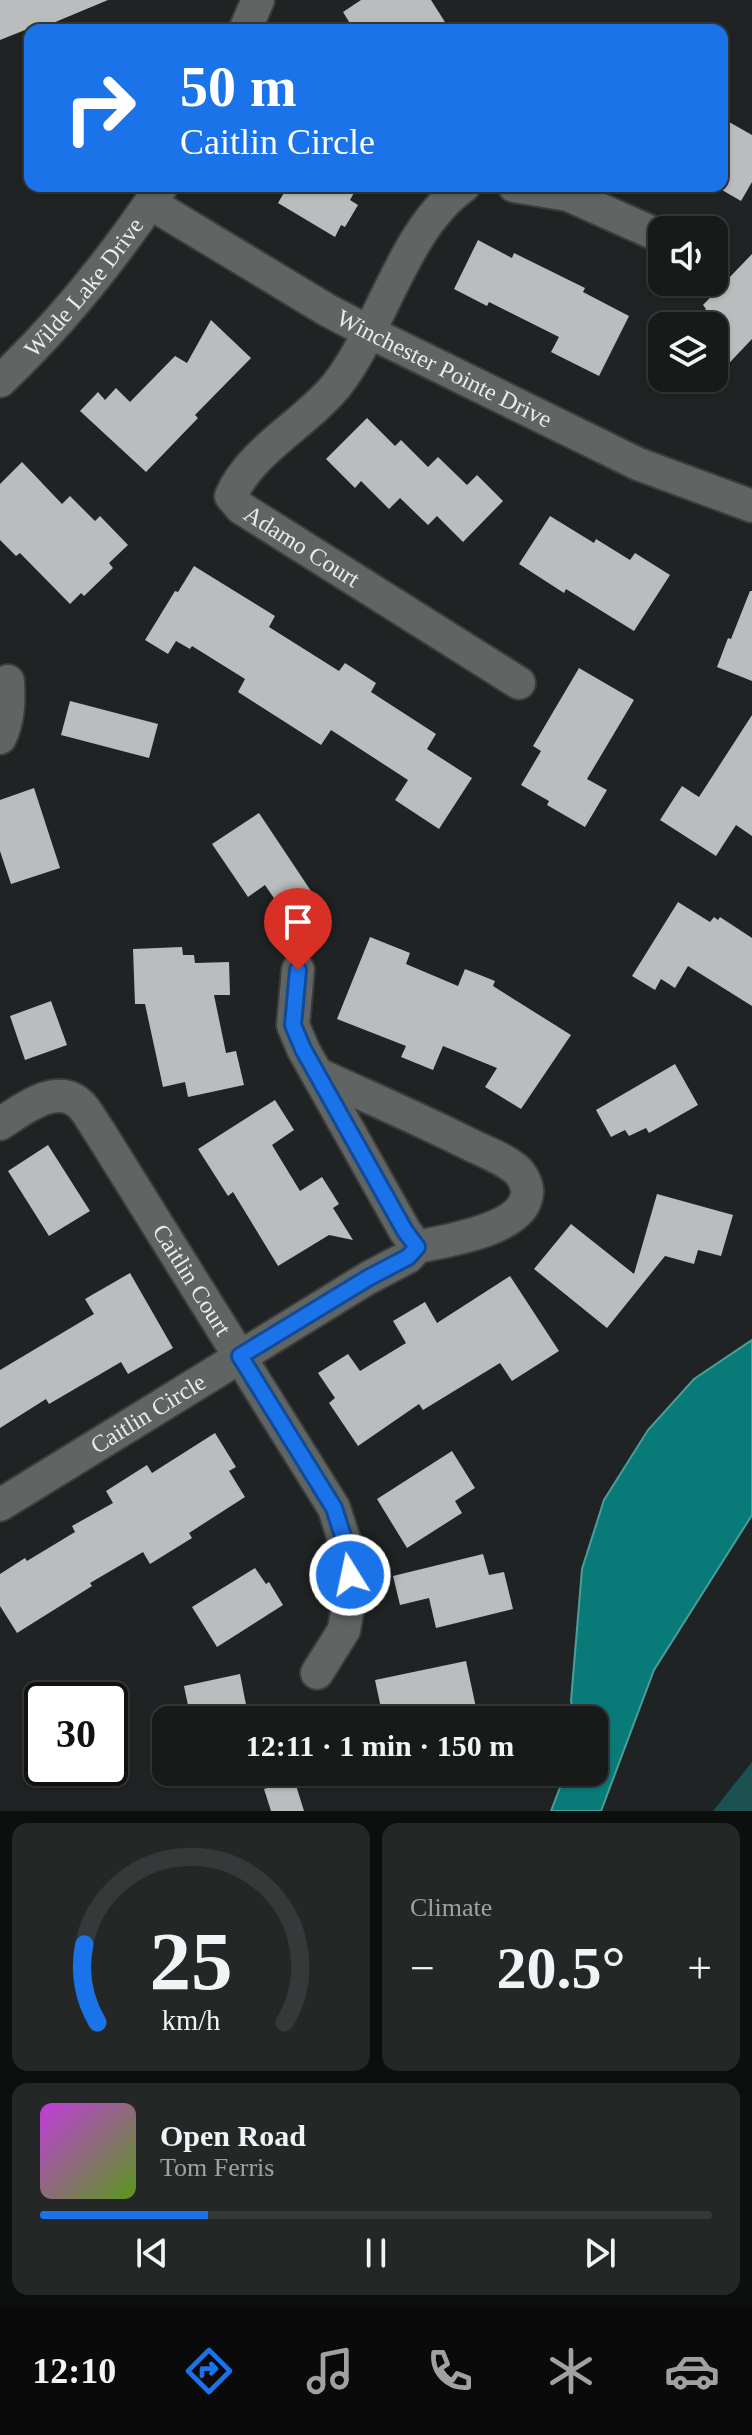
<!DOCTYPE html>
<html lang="en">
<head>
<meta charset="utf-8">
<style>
  :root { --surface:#181a1a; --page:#252727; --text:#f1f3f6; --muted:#9fa1a2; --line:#363839; --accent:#1a73e8 }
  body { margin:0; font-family:"Times New Roman",serif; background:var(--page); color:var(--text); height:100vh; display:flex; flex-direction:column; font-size:30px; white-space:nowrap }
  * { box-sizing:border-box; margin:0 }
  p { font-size:26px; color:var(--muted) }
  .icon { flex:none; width:44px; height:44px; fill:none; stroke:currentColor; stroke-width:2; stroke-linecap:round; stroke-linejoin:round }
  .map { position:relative; height:1811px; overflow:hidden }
  .drawer { display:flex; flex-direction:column; gap:12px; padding:12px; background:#0d0e0e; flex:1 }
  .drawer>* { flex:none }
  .guide { position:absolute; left:24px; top:24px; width:704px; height:168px; border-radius:16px; box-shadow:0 2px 6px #0004,0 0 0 2px var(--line); background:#1a73e8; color:#fff; overflow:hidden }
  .tools { position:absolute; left:648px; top:216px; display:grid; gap:16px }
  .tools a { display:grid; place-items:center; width:80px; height:80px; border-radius:16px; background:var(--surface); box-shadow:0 2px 6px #0004,0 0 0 2px var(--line); font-size:40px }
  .speed { position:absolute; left:24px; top:1682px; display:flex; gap:16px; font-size:40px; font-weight:700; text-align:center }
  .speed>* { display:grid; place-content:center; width:104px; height:104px; border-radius:50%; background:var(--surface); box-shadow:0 2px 6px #0004,0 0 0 2px var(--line); line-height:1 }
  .speed .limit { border:4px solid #111; border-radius:12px; background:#fff; color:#111 }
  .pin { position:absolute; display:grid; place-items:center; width:68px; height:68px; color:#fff; margin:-82px -34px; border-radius:50% 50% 50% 0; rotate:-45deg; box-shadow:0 0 8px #0007 }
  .pin .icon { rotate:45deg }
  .me { position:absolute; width:88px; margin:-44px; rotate:350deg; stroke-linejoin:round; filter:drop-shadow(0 0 6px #0008) }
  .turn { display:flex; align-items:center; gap:28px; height:168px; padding:0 24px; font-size:36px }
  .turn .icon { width:104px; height:104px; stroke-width:2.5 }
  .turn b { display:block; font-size:56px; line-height:68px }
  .big { font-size:60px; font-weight:800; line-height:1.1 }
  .drawer .widget { flex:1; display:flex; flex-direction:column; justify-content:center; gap:12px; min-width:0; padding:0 28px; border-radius:16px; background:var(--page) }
  .drawer .dial { align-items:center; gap:0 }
  .dial svg { height:208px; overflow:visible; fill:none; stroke:var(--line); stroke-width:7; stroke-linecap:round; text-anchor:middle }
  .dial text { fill:var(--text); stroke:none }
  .song { display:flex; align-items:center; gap:24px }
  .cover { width:96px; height:96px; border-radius:12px; background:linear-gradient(135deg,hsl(290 70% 55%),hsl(90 70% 35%)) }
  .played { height:8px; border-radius:4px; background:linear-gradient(90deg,var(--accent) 25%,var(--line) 25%) }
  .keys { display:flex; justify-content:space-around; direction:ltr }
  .heat { display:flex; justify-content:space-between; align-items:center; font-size:44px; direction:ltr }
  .drawer .tiles { flex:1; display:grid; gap:12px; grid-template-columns:1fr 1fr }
  .widget:last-child { grid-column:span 2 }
  .trip { position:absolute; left:152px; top:1706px; width:456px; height:80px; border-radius:16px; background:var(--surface); box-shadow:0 2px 6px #0004,0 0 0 2px var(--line); font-weight:800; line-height:80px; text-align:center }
  .menu { display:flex; height:128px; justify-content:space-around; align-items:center; background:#0a0a0a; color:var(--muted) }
  .menu .icon { width:56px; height:56px }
  .menu .current { color:var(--accent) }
  .menu b { font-size:36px; color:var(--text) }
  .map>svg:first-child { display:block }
  .green { fill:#1b5150 }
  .water { fill:#087b78; stroke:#4c9d9a; stroke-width:2 }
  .building { fill:#b9bdbd }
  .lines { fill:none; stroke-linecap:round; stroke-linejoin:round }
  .minor-casing { stroke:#3b3d3d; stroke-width:36 }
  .minor { stroke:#606463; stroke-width:32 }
  .route-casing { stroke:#114b97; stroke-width:20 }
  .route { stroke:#1a73e8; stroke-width:14 }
  .labels { text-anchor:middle; stroke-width:8; stroke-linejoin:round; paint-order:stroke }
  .street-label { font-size:24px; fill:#e9ebeb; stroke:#0b0c0c }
</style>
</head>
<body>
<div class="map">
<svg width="752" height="1811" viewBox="0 0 752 1811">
  <rect width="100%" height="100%" fill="#202323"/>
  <polygon class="green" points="752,1762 752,1811 713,1811"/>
  <polygon class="water" points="752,1340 752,1515 654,1670 601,1811 551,1811 566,1772 594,1772 594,1720 575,1720 571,1701 582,1569 604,1500 648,1430 694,1379"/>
  <g class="building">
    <polygon points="0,0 108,0 53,23 56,30 25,30 0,40"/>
    <polygon points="361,0 431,0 450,30 354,30 343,12"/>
    <polygon points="722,118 752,135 752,182 741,201 722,190"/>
    <polygon points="288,186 358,186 350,200 358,205 345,227 341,225 335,237 278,203"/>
    <polygon points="478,240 512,258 514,253 585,288 583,292 629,316 599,376 551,352 559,337 489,302 487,306 454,289"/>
    <polygon points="752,254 752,339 714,379 714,326 690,326 706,309 703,305"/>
    <polygon points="211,320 251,358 195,415 198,418 146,472 80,411 98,392 105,400 116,388 130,402 175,356 187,363"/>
    <polygon points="367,418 395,446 401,440 428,467 438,457 467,485 477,475 503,501 463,542 437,516 428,525 400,498 389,509 361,481 355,488 326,459"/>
    <polygon points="22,462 62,504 70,496 95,521 100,516 128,545 109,563 113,568 84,596 81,593 70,604 20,553 16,556 0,540 0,484"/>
    <polygon points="550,516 594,543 596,539 630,560 635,553 670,575 634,631 566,589 564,593 519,564"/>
    <polygon points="194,566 275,616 269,627 339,671 345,663 376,683 371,692 436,734 427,749 472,778 439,829 395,800 408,780 331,730 321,745 238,692 245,679 192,646 190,649 176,641 168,654 145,640 175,591 178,592"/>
    <polygon points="750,591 752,591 752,681 717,667 728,638 731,639"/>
    <polygon points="579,668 634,700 587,779 607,790 585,827 547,805 549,801 521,785 541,751 533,746"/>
    <polygon points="70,701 158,724 149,758 61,735"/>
    <polygon points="752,715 752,836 736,825 716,856 660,820 682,786 699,797"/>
    <polygon points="34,788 60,868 11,884 0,851 0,800"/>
    <polygon points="259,813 311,891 282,910 265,885 248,897 212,844"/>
    <polygon points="678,902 710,922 714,917 718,920 720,917 752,938 752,1006 688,966 675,988 661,979 655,990 632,976"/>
    <polygon points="370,937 410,953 406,964 458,986 465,969 495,981 493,986 571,1035 521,1109 485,1087 497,1068 443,1046 433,1070 401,1057 406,1046 337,1019"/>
    <polygon points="182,947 183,955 194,955 195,963 229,962 230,995 214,995 226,1053 236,1051 244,1085 188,1097 185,1082 163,1087 145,1004 135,1004 133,949"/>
    <polygon points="51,1001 67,1045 25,1060 10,1016"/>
    <polygon points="675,1064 698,1105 649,1133 646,1128 629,1136 625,1130 611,1137 596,1110"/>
    <polygon points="275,1100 294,1130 272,1145 300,1191 322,1177 339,1204 333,1208 353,1240 329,1235 278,1266 233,1192 228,1196 198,1149"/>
    <polygon points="48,1145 90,1211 49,1236 8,1171"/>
    <polygon points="657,1194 733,1215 721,1256 698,1250 694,1264 665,1256 607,1328 534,1269 571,1224 634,1274"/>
    <polygon points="130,1273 173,1348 128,1374 121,1362 49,1404 46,1399 0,1428 0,1370 94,1314 85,1299"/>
    <polygon points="510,1276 559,1351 512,1381 500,1363 423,1410 419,1404 358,1446 329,1403 335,1398 318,1373 348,1354 360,1371 406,1343 393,1321 425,1302 437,1323"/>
    <polygon points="215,1433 236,1467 229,1471 245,1497 189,1533 192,1538 150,1564 143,1552 90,1583 92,1586 17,1633 0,1606 0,1574 25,1558 27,1561 75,1532 72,1526 113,1503 106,1491 147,1465 152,1473"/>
    <polygon points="452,1451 475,1488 455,1501 462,1513 407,1548 377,1499"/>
    <polygon points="483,1554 489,1575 504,1572 513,1609 436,1628 429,1598 400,1605 393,1576"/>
    <polygon points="255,1568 266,1584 269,1582 283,1605 217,1647 192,1607"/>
    <polygon points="466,1661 478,1717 462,1720 415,1720 412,1707 382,1713 375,1680"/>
    <polygon points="240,1674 249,1720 191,1720 184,1686"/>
    <polygon points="294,1779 304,1811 271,1811 264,1789"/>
  </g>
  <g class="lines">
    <defs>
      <g id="minor">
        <polyline points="245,30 258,0"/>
        <path id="s1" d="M464 186C403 229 382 328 336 386 305 424 250 451 231 496L241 508 519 683"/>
        <polyline points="514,186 568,195 662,237"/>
        <path id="s2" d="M150 203 327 310 369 332 638 464 752 506"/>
        <path id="s3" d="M0 381C62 323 114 257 161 187"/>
        <path d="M0 738C9 719 9 701 8 681"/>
        <path d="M318 1074C368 1097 419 1119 469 1144 485 1152 505 1159 518 1171 523 1176 528 1187 527 1193 525 1230 445 1241 417 1247"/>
        <path id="s4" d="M0 1124C22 1110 57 1081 81 1105 88 1112 93 1123 99 1131L334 1508 349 1555 350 1594 344 1630 317 1673"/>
        <path id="s5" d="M0 1505 368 1278 408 1257 417 1247 405 1231 303 1049 293 1025 298 970"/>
      </g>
    </defs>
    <use href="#minor" class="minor-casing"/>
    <use href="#minor" class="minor"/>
  </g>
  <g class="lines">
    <defs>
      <polyline id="route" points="298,970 293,1025 303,1049 405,1231 417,1247 408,1257 368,1278 240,1356 334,1508 349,1555 350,1575"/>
    </defs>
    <use href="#route" class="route-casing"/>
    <use href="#route" class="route"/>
  </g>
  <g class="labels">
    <g class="street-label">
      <text dy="8" stroke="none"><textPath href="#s3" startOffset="126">Wilde Lake Drive</textPath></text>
      <text dy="8" stroke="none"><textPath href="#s2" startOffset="338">Winchester Pointe Drive</textPath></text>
      <text dy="8" stroke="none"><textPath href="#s1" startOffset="480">Adamo Court</textPath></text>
      <text dy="8" stroke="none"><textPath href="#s4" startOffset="298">Caitlin Court</textPath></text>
      <text dy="8" stroke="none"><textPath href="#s5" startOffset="174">Caitlin Circle</textPath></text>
    </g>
  </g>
</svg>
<div class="tools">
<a><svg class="icon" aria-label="sound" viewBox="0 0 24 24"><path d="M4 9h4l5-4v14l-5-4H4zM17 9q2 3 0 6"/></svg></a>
<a><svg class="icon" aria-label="layers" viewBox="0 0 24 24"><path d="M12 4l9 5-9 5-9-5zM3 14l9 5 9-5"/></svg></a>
</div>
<div class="speed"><div class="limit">30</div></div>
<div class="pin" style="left:298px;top:970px;background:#d93025"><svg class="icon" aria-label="arrive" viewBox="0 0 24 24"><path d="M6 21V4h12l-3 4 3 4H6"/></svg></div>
<svg class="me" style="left:350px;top:1575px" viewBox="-20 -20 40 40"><circle r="17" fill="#1a73e8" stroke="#fff" stroke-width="3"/><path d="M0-11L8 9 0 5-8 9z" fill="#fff"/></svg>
<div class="trip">12:11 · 1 min · 150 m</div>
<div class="guide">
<div class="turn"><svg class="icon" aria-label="right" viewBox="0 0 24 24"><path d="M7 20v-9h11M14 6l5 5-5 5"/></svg><div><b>50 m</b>Caitlin Circle</div></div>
</div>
</div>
<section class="drawer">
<div class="tiles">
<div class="widget dial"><svg viewBox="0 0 100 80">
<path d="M14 69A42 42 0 1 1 86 69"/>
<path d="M14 69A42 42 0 0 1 9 39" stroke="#1a73e8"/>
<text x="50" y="56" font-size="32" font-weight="700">25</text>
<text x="50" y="72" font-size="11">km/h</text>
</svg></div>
<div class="widget"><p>Climate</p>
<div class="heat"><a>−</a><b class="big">20.5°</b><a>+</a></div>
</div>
<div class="widget">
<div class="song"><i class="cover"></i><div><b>Open Road</b><p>Tom Ferris</p></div></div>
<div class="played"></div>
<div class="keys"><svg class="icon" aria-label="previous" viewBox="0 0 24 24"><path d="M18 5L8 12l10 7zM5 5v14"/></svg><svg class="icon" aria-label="pause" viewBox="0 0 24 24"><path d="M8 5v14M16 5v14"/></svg><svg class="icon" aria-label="next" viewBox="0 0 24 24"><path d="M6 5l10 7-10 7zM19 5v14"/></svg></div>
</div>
</div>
</section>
<nav class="menu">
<b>12:10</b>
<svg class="icon current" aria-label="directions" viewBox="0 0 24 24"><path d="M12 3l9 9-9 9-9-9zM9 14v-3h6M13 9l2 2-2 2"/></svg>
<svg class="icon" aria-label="music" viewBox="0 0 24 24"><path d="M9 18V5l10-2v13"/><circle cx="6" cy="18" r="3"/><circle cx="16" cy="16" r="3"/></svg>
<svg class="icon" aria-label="phone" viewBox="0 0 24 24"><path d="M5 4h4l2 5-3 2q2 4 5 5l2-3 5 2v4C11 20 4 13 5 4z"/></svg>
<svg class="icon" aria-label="climate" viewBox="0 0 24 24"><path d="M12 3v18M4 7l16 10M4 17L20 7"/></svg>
<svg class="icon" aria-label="car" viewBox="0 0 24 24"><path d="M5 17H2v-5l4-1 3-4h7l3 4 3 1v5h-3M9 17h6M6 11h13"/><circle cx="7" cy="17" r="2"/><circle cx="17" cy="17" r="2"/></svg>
</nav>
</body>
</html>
